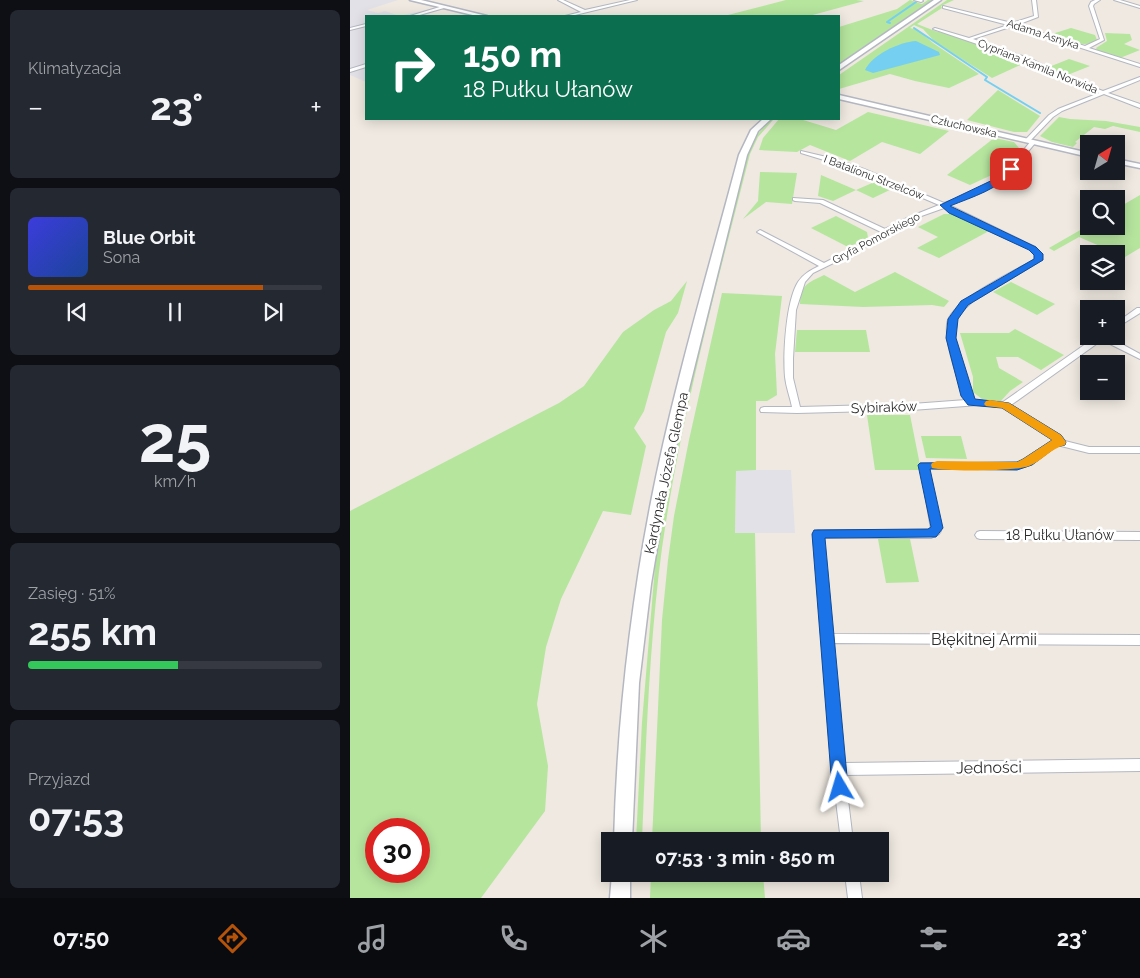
<!DOCTYPE html>
<html lang="pl">
<head>
<meta charset="utf-8">
<style>
  :root { --surface:#171b24; --page:#242831; --text:#f1f3f6; --muted:#9ea1a6; --line:#363941; --accent:#b45309 }
  body { margin:0; font-family:Raleway,sans-serif; background:var(--page); color:var(--text); height:100vh; display:flex; flex-direction:column; font-size:19px; white-space:nowrap }
  * { box-sizing:border-box; margin:0 }
  p { font-size:16px; color:var(--muted) }
  .icon { flex:none; width:28px; height:28px; fill:none; stroke:currentColor; stroke-width:2; stroke-linecap:round; stroke-linejoin:round }
  .map { position:relative; flex:1; overflow:hidden }
  .sheet { display:flex; flex-direction:column; gap:10px; padding:10px; background:#0d0f14; width:350px }
  .sheet>* { flex:none }
  .top-card { position:absolute; left:15px; top:15px; width:475px; height:105px; border-radius:0px; box-shadow:0 2px 12px #0003; background:#0b6e4f; color:#fff; overflow:hidden }
  .needle { width:32px; rotate:37deg }
  .buttons { position:absolute; left:730px; top:135px; display:grid; gap:10px }
  .buttons a { display:grid; place-items:center; width:45px; height:45px; border-radius:0px; background:var(--surface); box-shadow:0 2px 12px #0003; font-size:25px }
  .speed { position:absolute; left:15px; top:818px; display:flex; gap:10px; font-size:25px; font-weight:700; text-align:center }
  .speed>* { display:grid; place-content:center; width:65px; height:65px; border-radius:50%; background:var(--surface); box-shadow:0 2px 12px #0003; line-height:1 }
  .speed .limit { border:8px solid #d22; background:#fff; color:#111 }
  .pin { position:absolute; display:grid; place-items:center; width:42px; height:42px; color:#fff; margin:-21px; border-radius:10px; box-shadow:0 2px 8px #0006 }
  .me { position:absolute; width:55px; margin:-28px; rotate:353deg; stroke-linejoin:round; filter:drop-shadow(0 0 4px #0008) }
  .turn { display:flex; align-items:center; gap:18px; height:105px; padding:0 15px; font-size:22px }
  .turn .icon { width:65px; height:65px; stroke-width:2.5 }
  .turn b { display:block; font-size:35px; line-height:42px }
  .big { font-size:38px; font-weight:700; line-height:1.1 }
  .sheet .tile { flex:1; display:flex; flex-direction:column; justify-content:center; gap:8px; min-width:0; padding:0 18px; border-radius:8px; background:var(--page) }
  .sheet .dial { align-items:center; gap:0 }
  .dial b { font-size:65px; line-height:1 }
  .song { display:flex; align-items:center; gap:15px }
  .cover { width:60px; height:60px; border-radius:8px; background:linear-gradient(135deg,hsl(240 70% 55%),hsl(220 70% 35%)) }
  .played { height:5px; border-radius:2px; background:linear-gradient(90deg,var(--accent) 80%,var(--line) 80%) }
  .keys { display:flex; justify-content:space-around; direction:ltr }
  .heat { display:flex; justify-content:space-between; align-items:center; font-size:28px; direction:ltr }
  .charge { height:8px; border-radius:4px; background:linear-gradient(90deg,#34c759 51%,var(--line) 0) }
  .trip { position:absolute; left:251px; top:832px; width:288px; height:50px; border-radius:0px; background:var(--surface); box-shadow:0 2px 12px #0003; font-weight:700; line-height:50px; text-align:center }
  .tab-bar { display:flex; height:80px; justify-content:space-around; align-items:center; background:#090b0e; color:var(--muted) }
  .tab-bar .icon { width:35px; height:35px }
  .tab-bar .active { color:var(--accent) }
  .tab-bar b { font-size:22px; color:var(--text) }
  main { display:flex; flex:1; min-height:0 }
  .map>svg:first-child { display:block }
  .industrial { fill:#e3e1e8 }
  .green { fill:#b6e59e; fill-rule:evenodd }
  .water { fill:#75cff0 }
  .lines { fill:none; stroke-linecap:round; stroke-linejoin:round }
  .stream { stroke:#75cff0; stroke-width:2 }
  .minor-casing { stroke:#b4b7c1; stroke-width:2 }
  .secondary-casing { stroke:#b4b7c1; stroke-width:3 }
  .minor { fill:#fff; fill-rule:evenodd }
  .secondary { fill:#fff; fill-rule:evenodd }
  .route { fill:#1a73e8; stroke:#114b97 }
  .slow { fill:#f59e0b }
  .labels { text-anchor:middle; stroke-width:5; stroke-linejoin:round; paint-order:stroke }
  .far-street-label { font-size:11px; fill:#2e2e2e; stroke:#fff }
  .street-label { font-size:14px; fill:#2e2e2e; stroke:#fff }
  .near-street-label { font-size:16px; fill:#2e2e2e; stroke:#fff }
</style>
</head>
<body>
<main>
<section class="sheet">
<div class="tile"><p>Klimatyzacja</p>
<div class="heat"><a>−</a><b class="big">23°</b><a>+</a></div>
</div>
<div class="tile">
<div class="song"><i class="cover"></i><div><b>Blue Orbit</b><p>Sona</p></div></div>
<div class="played"></div>
<div class="keys"><svg class="icon" aria-label="previous" viewBox="0 0 24 24"><path d="M18 5L8 12l10 7zM5 5v14"/></svg><svg class="icon" aria-label="pause" viewBox="0 0 24 24"><path d="M8 5v14M16 5v14"/></svg><svg class="icon" aria-label="next" viewBox="0 0 24 24"><path d="M6 5l10 7-10 7zM19 5v14"/></svg></div>
</div>
<div class="tile dial"><b>25</b><p>km/h</p></div>
<div class="tile"><p>Zasięg · 51%</p><b class="big">255 km</b><div class="charge"></div></div>
<div class="tile"><p>Przyjazd</p><b class="big">07:53</b></div>
</section>
<div class="map">
<svg width="790" height="898" viewBox="0 0 790 898">
  <rect width="100%" height="100%" fill="#efe9e1"/>
  <g class="industrial">
    <polygon points="0,0 48,0 17,10 28,13 35,11 49,16 84,8 91,10 71,16 16,16 16,82 0,75"/>
    <polygon points="386,470 441,470 445,533 385,533"/>
  </g>
  <g class="green">
    <polygon points="436,0 506,0 514,1 459,16 374,16"/>
    <polygon points="560,0 572,4 578,0 583,0 489,64 489,27 547,9"/>
    <polygon points="597,0 604,0 591,6 592,8 567,24 585,31 614,38 677,62 642,78 585,42 573,29 564,25 560,28 568,30 583,43 629,74 599,88 565,81 540,74 489,89 489,75"/>
    <path d="M721 28 745 35 747 40C735 50 715 39 702 34Z"/>
    <polygon points="755,33 780,34 782,40 774,44 790,50 770,58 747,50 746,48 757,41"/>
    <polygon points="719,59 740,66 715,76 699,67"/>
    <polygon points="648,90 690,116 677,132 664,132 617,120"/>
    <polygon points="518,112 599,131 570,154 532,142 500,161 460,145 447,152 409,150 413,138 429,119 450,119 486,130"/>
    <polygon points="709,117 720,119 756,121 790,127 790,132 763,126 755,129 744,127 725,142 727,143 723,147 702,142 690,136"/>
    <path d="M421 119H424L408 137 400 154C367 284 331 415 312 548 299 645 296 744 292 841H286L292 722 306 555 331 419 398 154 405 137Z"/>
    <polygon points="644,138 664,142 669,148 646,173 620,185 597,175"/>
    <polygon points="410,172 447,173 442,204 416,202 393,219 408,201"/>
    <polygon points="471,175 506,190 529,180 546,187 523,198 506,190 483,201 468,196"/>
    <polygon points="790,195 790,248 775,257 729,237 704,251 699,248 739,225 766,226 766,209"/>
    <polygon points="594,214 603,214 639,231 589,258 567,248 588,237 568,227"/>
    <polygon points="486,216 517,232 518,238 498,247 461,228"/>
    <path d="M545 272 599 301 594 307 582 305 513 307 450 304C451 284 458 283 474 275L505 292Z"/>
    <path d="M337 281 328 313 316 332 294 411 284 428 296 446 281 515 253 511 211 599 196 647 187 704 198 766 195 811 131 898H0V511L209 403 234 386 273 332 304 310 321 301ZM26 829H69V871H26Z"/>
    <polygon points="661,282 705,304 687,315 643,292"/>
    <polygon points="372,293 432,296 425,354 427,395 417,401 406,401 406,470 386,471 385,533 405,533 411,841 302,841 312,620 318,560 324,516 339,440"/>
    <polygon points="665,329 714,355 691,370 668,357 646,357 649,368 673,382 660,391 650,402 632,399 623,392 623,377 610,333 659,333"/>
    <polygon points="447,330 516,330 520,352 445,352"/>
    <polygon points="517,415 560,415 571,470 525,470"/>
    <polygon points="571,436 611,436 617,459 576,458"/>
    <polygon points="528,539 560,539 569,582 536,583"/>
    <polygon points="301,874 413,874 415,898 300,898"/>
  </g>
  <path class="water" d="M566 41 589 52 590 55 523 73 515 70C522 55 549 42 566 41Z"/>
  <g class="lines">
    <g class="stream">
      <polyline points="540,23 537,22 566,2"/>
      <polyline points="564,28 637,77 635,80 690,113"/>
    </g>
    <defs>
      <g id="minor">
        <polygon points="208,0 213,0 235,10 280,0 287,0 221,16 215,16 231,12"/>
        <polygon points="564,0 572,0 573,1 571,2"/>
        <polygon points="682,0 686,0 688,17 667,25 735,46 750,39 739,6 741,2 745,0 750,0 744,4 743,6 754,40 739,48 790,64 790,67 663,26 623,39 681,59 721,79 753,91 790,77 790,80 758,93 790,104 790,108 754,94 712,111 703,117 680,141 676,141 676,139 699,115 708,109 749,93 717,81 677,61 583,29 585,28 619,38 658,25 593,8 593,6 662,23 684,16"/>
        <polygon points="764,0 770,0 790,6 790,8"/>
        <polygon points="93,6 94,8 66,16 60,16"/>
        <polygon points="16,24 16,26 0,30 0,28"/>
        <polygon points="16,64 16,67 0,72 0,69"/>
        <path d="M681 141 686 142 656 178 625 195 599 205 685 247 691 254 692 260 622 302 608 315 605 322V338L621 396 624 400 653 402 747 336H757L790 354V359L752 340 661 405 710 435 715 441 739 447H790V453H739L707 445 677 466 667 469 579 468 591 531 589 534 581 538H473L482 634 790 635V645L483 643 494 763 790 759V771L495 775 503 841H491L482 769 463 534 465 531 468 530H579L581 529 570 465 571 463H667L671 462 704 440 653 407 629 405 562 410 447 413 411 412 410 410 411 408 414 407H442C440 397 436 387 435 377 433 354 436 301 448 282 453 274 461 270 469 266L407 232 410 230 412 231 474 263 529 235 531 232 470 203 445 201 443 200V198L473 200 535 229 559 217 589 205 510 171 451 153V151L485 159 514 169 594 203 621 193 652 176ZM594 208 681 249 685 254V259C665 271 599 301 597 324 595 346 607 375 613 396L616 400 562 404 450 407 443 378V358L446 310 455 282 463 273 506 252 533 237 537 232 563 219Z"/>
        <polygon points="787,308 790,308 790,313 766,328 766,323"/>
        <polygon points="630,531 790,532 790,540 630,539 627,538 625,535 627,532"/>
        <polygon points="495,874 509,874 512,898 498,898"/>
      </g>
      <g id="secondary">
        <polygon points="60,0 71,0 137,16 127,16"/>
        <polygon points="584,0 591,0 489,70 489,65"/>
        <polygon points="489,95 739,153 739,157 489,99"/>
        <path d="M413 119H421L408 131 397 155 333 413 314 506 301 584 289 683 282 841H264C267 729 279 617 300 507 323 388 358 272 389 155L401 130Z"/>
        <polygon points="766,159 790,164 790,168 766,163"/>
        <polygon points="262,874 280,874 280,898 260,898"/>
      </g>
    </defs>
    <use href="#minor" class="minor-casing"/>
    <use href="#secondary" class="secondary-casing"/>
    <use href="#minor" class="minor"/>
    <use href="#secondary" class="secondary"/>
  </g>
  <path class="route" d="M661 167 665 169C650 189 622 197 600 206L686 247 693 254V260L618 305 608 319 606 338 625 399 659 403 711 435 716 442 715 445 706 447 682 465 667 470 580 469 593 528 586 537 475 538 498 787 496 792 490 795 485 792 482 787 462 534 464 530 578 529 581 527 568 465 570 463 667 462 673 459 702 440 652 408 618 405 611 396 596 338 598 319 611 301 684 259V255L679 250 599 213 590 205 651 176Z"/>
  <path class="slow" d="M640 400 659 403 711 435 716 442 715 445C700 449 692 461 679 466 666 471 596 472 582 468L581 465 582 463 587 461 667 462 673 459 702 440 652 408 636 406 634 404 636 401Z"/>
  <g class="labels">
    <g class="far-street-label">
      <text transform="translate(693 34) rotate(18)" y="4">Adama Asnyka</text>
      <text transform="translate(688 66) rotate(22)" y="4">Cypriana Kamila Norwida</text>
      <text transform="translate(614 126) rotate(13)" y="4">Człuchowska</text>
      <text transform="translate(524 177) rotate(21)" y="4">I Batalionu Strzelców</text>
      <text transform="translate(526 238) rotate(-28)" y="4">Gryfa Pomorskiego</text>
    </g>
    <g class="street-label">
      <text transform="translate(534 407) rotate(-2)" y="5">Sybiraków</text>
      <text transform="translate(316 473) rotate(-78)" y="5">Kardynała Józefa Glempa</text>
      <text x="710" y="540">18 Pułku Ułanów</text>
    </g>
    <g class="near-street-label">
      <text x="634" y="645">Błękitnej Armii</text>
      <text transform="translate(639 767) rotate(-1)" y="6">Jedności</text>
    </g>
  </g>
</svg>
<div class="buttons">
<a><svg class="needle" viewBox="-14 -14 28 28"><path d="M0-13l5 13h-10z" fill="#e53935"/><path d="M0 13l5-13h-10z" fill="#9ea1a6"/></svg></a>
<a><svg class="icon" aria-label="search" viewBox="0 0 24 24"><circle cx="10" cy="10" r="6"/><path d="M15 15l6 6"/></svg></a>
<a><svg class="icon" aria-label="layers" viewBox="0 0 24 24"><path d="M12 4l9 5-9 5-9-5zM3 14l9 5 9-5"/></svg></a>
<a>+</a>
<a>−</a>
</div>
<div class="speed"><div class="limit">30</div></div>
<div class="pin" style="left:661px;top:169px;background:#d93025"><svg class="icon" aria-label="arrive" viewBox="0 0 24 24"><path d="M6 21V4h12l-3 4 3 4H6"/></svg></div>
<svg class="me" style="left:490px;top:787px" viewBox="-20 -20 40 40"><path d="M0-17L14 15 0 8-14 15z" fill="#1a73e8" stroke="#fff" stroke-width="4"/></svg>
<div class="trip">07:53 · 3 min · 850 m</div>
<div class="top-card">
<div class="turn"><svg class="icon" aria-label="right" viewBox="0 0 24 24"><path d="M7 20v-9h11M14 6l5 5-5 5"/></svg><div><b>150 m</b>18 Pułku Ułanów</div></div>
</div>
</div>
</main>
<nav class="tab-bar">
<b>07:50</b>
<svg class="icon active" aria-label="directions" viewBox="0 0 24 24"><path d="M12 3l9 9-9 9-9-9zM9 14v-3h6M13 9l2 2-2 2"/></svg>
<svg class="icon" aria-label="music" viewBox="0 0 24 24"><path d="M9 18V5l10-2v13"/><circle cx="6" cy="18" r="3"/><circle cx="16" cy="16" r="3"/></svg>
<svg class="icon" aria-label="phone" viewBox="0 0 24 24"><path d="M5 4h4l2 5-3 2q2 4 5 5l2-3 5 2v4C11 20 4 13 5 4z"/></svg>
<svg class="icon" aria-label="climate" viewBox="0 0 24 24"><path d="M12 3v18M4 7l16 10M4 17L20 7"/></svg>
<svg class="icon" aria-label="car" viewBox="0 0 24 24"><path d="M5 17H2v-5l4-1 3-4h7l3 4 3 1v5h-3M9 17h6M6 11h13"/><circle cx="7" cy="17" r="2"/><circle cx="17" cy="17" r="2"/></svg>
<svg class="icon" aria-label="filters" viewBox="0 0 24 24"><path d="M4 7h16M4 17h16"/><circle cx="9" cy="7" r="2"/><circle cx="15" cy="17" r="2"/></svg>
<b>23°</b>
</nav>
</body>
</html>
